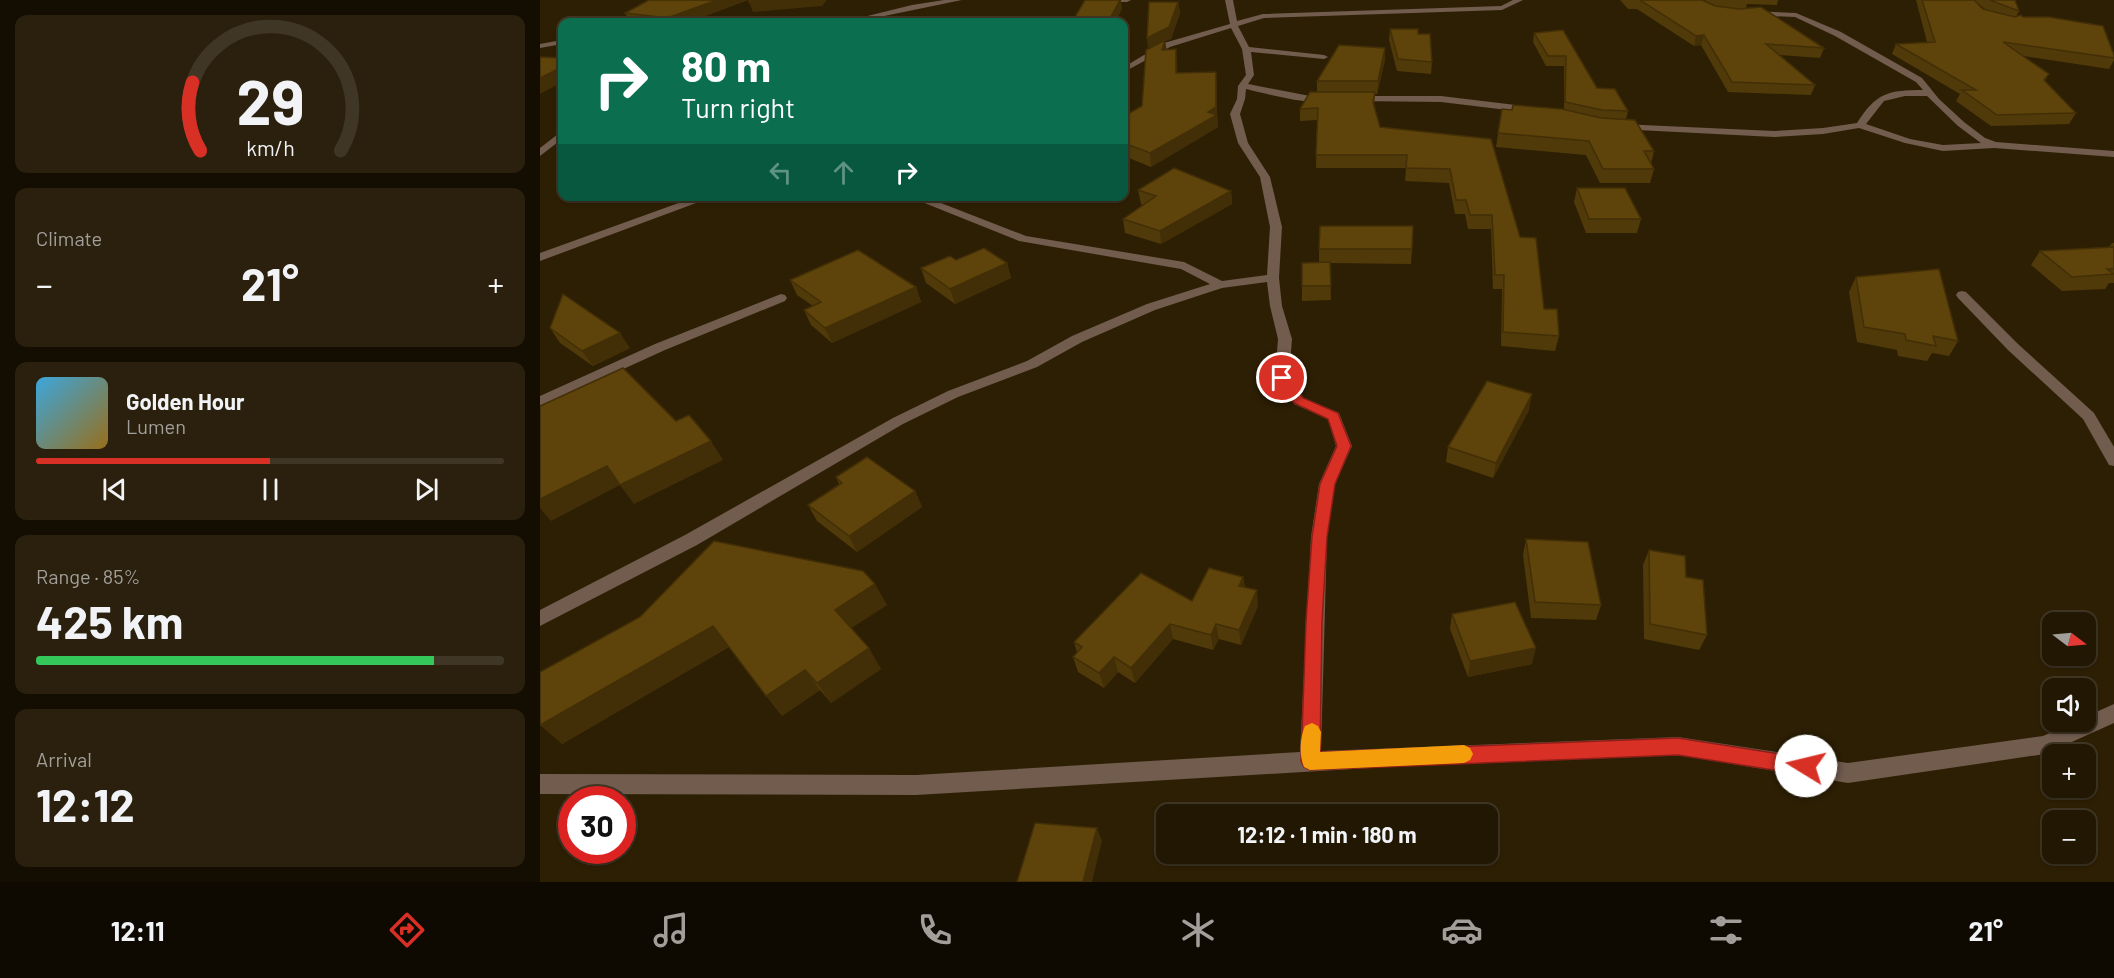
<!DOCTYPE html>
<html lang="en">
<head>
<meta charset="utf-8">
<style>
  :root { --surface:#221703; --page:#2a200d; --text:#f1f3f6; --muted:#a29f9a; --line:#3f3625; --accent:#d93025 }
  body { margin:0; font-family:Barlow,sans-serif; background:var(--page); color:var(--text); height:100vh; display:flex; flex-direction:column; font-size:22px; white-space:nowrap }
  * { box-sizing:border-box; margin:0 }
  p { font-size:20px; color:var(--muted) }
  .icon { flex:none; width:33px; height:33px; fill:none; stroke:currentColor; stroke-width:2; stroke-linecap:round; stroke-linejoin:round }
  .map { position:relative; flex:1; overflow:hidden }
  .sheet { display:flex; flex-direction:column; gap:15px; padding:15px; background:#130d02; width:540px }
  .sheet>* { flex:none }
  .top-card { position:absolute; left:18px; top:18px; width:570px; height:183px; border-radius:12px; box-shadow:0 2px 4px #0004,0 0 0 2px var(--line); background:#0b6e4f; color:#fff; overflow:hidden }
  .needle { width:39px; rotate:106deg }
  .tools { position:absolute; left:1502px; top:612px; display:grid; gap:12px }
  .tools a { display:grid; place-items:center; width:54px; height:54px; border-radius:12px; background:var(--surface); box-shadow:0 2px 4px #0004,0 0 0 2px var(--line); font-size:30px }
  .speed { position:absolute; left:18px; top:786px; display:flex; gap:12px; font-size:30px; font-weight:700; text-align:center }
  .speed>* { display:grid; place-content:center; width:78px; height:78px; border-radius:50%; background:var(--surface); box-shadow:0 2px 4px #0004,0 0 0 2px var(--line); line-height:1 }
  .speed .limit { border:9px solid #d22; background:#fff; color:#111 }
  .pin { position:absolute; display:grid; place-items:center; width:51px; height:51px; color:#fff; margin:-26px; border:3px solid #fff; border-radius:50%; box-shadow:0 2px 6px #0007 }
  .me { position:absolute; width:66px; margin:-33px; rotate:279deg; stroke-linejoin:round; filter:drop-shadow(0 0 4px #0008) }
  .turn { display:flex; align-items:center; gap:21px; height:126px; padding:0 24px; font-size:27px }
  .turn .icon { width:78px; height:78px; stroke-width:2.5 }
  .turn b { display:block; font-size:42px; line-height:51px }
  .lanes { display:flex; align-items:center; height:57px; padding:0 24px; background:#0003; justify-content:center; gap:30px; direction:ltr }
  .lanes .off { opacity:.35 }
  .big { font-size:45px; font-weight:700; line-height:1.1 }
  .sheet .tile { flex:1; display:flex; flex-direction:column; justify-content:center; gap:9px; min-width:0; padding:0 21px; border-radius:12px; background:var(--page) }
  .sheet .dial { align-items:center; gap:0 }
  .dial svg { height:156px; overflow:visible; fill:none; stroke:var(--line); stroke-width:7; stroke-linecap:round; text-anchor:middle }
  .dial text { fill:var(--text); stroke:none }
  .song { display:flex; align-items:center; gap:18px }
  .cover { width:72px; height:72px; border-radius:9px; background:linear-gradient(135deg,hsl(200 70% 55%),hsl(40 70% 35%)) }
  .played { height:6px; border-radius:3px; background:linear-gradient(90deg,var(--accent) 50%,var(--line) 50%) }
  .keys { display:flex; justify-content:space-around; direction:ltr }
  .heat { display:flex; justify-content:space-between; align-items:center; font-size:33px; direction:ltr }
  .charge { height:9px; border-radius:4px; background:linear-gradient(90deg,#34c759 85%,var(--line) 0) }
  .trip { position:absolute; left:616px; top:804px; width:342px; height:60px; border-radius:12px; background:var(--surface); box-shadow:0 2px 4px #0004,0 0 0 2px var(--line); font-weight:700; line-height:60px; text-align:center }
  .tab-bar { display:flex; height:96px; justify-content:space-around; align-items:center; background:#0e0901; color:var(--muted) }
  .tab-bar .icon { width:42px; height:42px }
  .tab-bar .on { color:var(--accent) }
  .tab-bar b { font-size:27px; color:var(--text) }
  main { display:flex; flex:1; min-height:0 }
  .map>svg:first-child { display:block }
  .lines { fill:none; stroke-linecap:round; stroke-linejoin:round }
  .minor { fill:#715c4e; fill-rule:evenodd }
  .wall { fill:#513a09 }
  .shaded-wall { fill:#422f07 }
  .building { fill:#5e430a; stroke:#422f07; stroke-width:1.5 }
  .route { fill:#d93025; stroke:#8d1f18; stroke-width:1.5 }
  .slow { fill:#f59e0b }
</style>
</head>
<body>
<main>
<section class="sheet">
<div class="tile dial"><svg viewBox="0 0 100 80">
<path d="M14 69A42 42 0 1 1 86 69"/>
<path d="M14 69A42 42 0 0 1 10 34" stroke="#d93025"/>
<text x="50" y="56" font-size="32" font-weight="700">29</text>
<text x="50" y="72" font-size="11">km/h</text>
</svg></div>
<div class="tile"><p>Climate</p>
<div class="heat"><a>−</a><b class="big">21°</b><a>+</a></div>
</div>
<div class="tile">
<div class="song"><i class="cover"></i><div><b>Golden Hour</b><p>Lumen</p></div></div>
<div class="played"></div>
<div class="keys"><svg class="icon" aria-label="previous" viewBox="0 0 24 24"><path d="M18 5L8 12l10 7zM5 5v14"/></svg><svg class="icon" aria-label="pause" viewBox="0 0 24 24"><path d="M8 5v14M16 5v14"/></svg><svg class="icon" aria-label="next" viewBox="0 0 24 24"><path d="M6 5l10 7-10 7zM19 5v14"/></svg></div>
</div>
<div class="tile"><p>Range · 85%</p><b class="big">425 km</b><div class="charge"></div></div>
<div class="tile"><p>Arrival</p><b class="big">12:12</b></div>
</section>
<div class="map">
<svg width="1574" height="882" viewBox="0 0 1574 882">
  <rect width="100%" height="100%" fill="#2d1f04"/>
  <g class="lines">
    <g class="minor">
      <polygon points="404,0 422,0 315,22 303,22 372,5"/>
      <polygon points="556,0 591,0 587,2 560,2"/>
      <path d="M685 0H693L697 21 723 14 961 6 973 0H983L962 10 724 18 698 26 709 47 784 55 788 57 784 59 711 52 714 75 708 84 770 96H787L791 99C777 108 724 93 706 89L705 99 700 114 708 143 730 177 742 227 739 278 742 306 752 339 749 378 764 398 799 413 812 446 795 484 787 537 781 751 1138 737 1308 763 1503 736 1535 722H1545V717L1574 704V723L1505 754 1308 783 1138 755 862 766 376 795 0 794V774L376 775 760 752 771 537 779 484 796 446 788 419 754 404 735 378 738 339 730 306 727 282 682 288 615 310 542 342 497 367 418 397 363 424 157 545 0 626V610L145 535 353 418 408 391 487 361 532 336 607 304 670 284 641 269 479 241 367 196H383L486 236 644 262 682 281 727 275 730 227 720 177 698 143 690 114 697 99 698 86 706 75 702 49 691 28 630 47 584 72V67L624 43 690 24Z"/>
      <path d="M1208 11 1256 13 1301 32 1382 78 1399 99 1424 122 1445 138 1456 142 1574 151V157L1454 148 1403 151 1365 143 1319 128 1283 134 1234 137 1078 129 1076 127 1081 124 1234 131 1283 128 1317 123C1336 93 1348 90 1383 90L1376 82 1295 36 1255 17 1205 15ZM1365 96H1387L1418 126 1441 143 1403 145 1370 139 1326 124 1344 101Z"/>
      <polygon points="22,40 22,44 0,48 0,44"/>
      <polygon points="817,96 901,96 993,107 998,110 993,113 901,102 814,101 813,99"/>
      <polygon points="22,131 22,139 0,156 0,148"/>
      <polygon points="158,196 175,196 0,261 0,253"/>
      <polygon points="1422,291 1426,292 1478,344 1554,413 1574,447 1574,466 1569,465 1543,419 1468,350 1418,298 1416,295 1418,292"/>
      <polygon points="241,294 245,295 247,298 245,301 125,350 0,407 0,396 115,344"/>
    </g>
  </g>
  <g class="wall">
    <polygon points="208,0 149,22 90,22 85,13"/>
    <polygon points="1080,0 1162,0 1173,5 1164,0 1238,0 1237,5 1207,4 1206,8 1284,48 1280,58 1240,55 1275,85 1271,95 1188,92 1161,45 1154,46 1097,9 1088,9"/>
    <polygon points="1376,0 1434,0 1443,9 1445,9 1434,0 1475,0 1479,11 1476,17 1483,17 1574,55 1574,60 1569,69 1483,56 1509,74 1505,81 1536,113 1529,124 1451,126 1416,101 1420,94 1352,54 1356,44 1387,42"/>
    <polygon points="638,2 640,13 631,39 625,41 626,50 636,49 637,73 677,84 677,114 678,127 611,167 584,156 584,116 602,106 608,49"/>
    <polygon points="850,29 878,34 892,62 891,74 857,71 849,40"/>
    <polygon points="1023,30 1057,88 1088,111 1086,119 1114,151 1111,164 1114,169 1110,183 1060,183 1046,155 956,147 962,109 972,110 1024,110 1024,66 1006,66 993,42 994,33"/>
    <polygon points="845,48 845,60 837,94 835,94 834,107 840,127 951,139 980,237 1004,309 1019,336 1015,351 961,346 962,289 953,289 951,229 928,229 925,214 915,214 909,183 865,181 866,168 776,168 777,120 760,121 760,109 777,92 777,81"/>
    <polygon points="1037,188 1101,219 1097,233 1046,233 1034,202"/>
    <polygon points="598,190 691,191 692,204 621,244 585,233 583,219 603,205 601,204"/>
    <polygon points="122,196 150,196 133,203"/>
    <polygon points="1572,243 1574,243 1574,283 1569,283 1565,289 1522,291 1491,265 1500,251 1569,247"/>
    <polygon points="779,249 872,249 871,264 790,263 791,300 762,301 762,263 779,263"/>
    <polygon points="416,260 467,263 471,278 415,304 386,283 381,268"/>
    <polygon points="1316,277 1418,341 1409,356 1392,353 1387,361 1358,356 1357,350 1317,342 1309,292"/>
    <polygon points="250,280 376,287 381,302 292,343 271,325 264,310 273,306 257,295"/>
    <polygon points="10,328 90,348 53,366 20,343"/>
    <polygon points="989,410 953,478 906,462 908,447"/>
    <polygon points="296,477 375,491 382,507 317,552 277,521 268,505 299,484"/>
    <polygon points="986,539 1061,605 1056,620 991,618 983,555"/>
    <polygon points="1109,550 1167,635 1159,650 1104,639 1103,565"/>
    <polygon points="703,577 705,587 718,606 701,645 679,639 673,650 633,639 595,683 578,672 564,688 538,672 533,657 537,652 534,642 652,601"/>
    <polygon points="347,605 311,628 341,669 291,703 280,690 242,716 189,647 22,744 0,672"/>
    <polygon points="912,614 992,664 928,677 910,629"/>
  </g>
  <g class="shaded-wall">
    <polygon points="177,0 208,0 149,22 129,22 127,18"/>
    <polygon points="230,0 287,0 282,6 213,12 209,2"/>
    <polygon points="580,0 581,0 582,9 576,22 568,22"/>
    <polygon points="638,2 640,13 631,39 625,41 627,51 608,50 607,38"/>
    <polygon points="1164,35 1161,45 1154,46 1156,36"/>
    <polygon points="845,48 845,60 837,94 838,81"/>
    <polygon points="636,49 637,61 638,86 636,73"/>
    <polygon points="22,67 22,82 0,94 0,78"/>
    <polygon points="676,72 677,84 677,115 678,127 611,167 610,153"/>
    <polygon points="691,191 692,204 621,244 620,231"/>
    <polygon points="129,196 150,196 133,203"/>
    <polygon points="467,263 471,278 415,304 410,289"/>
    <polygon points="376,287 381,302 292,343 285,328"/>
    <polygon points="80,333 90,348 53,366 42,351"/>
    <polygon points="992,394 989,410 953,478 956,463"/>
    <polygon points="171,441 183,460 94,504 80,485 11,521 0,508 0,499 67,466"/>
    <polygon points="375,491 382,507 317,552 309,536"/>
    <polygon points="703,577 705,592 699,586"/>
    <polygon points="335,584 347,605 308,630 295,610"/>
    <polygon points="717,590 718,606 701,645 699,630"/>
    <polygon points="630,624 633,639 595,683 591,668"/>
    <polygon points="676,624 679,639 673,650 671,635"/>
    <polygon points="173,626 189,647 22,744 0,725"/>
    <polygon points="329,648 341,669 291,703 277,683"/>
    <polygon points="996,648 992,664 928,677 930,661"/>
    <polygon points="574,657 578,672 564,688 559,673"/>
    <polygon points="265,670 280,690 242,716 226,696"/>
    <polygon points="557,828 562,841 552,882 543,882"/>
  </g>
  <g class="building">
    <polygon points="109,0 177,0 127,18 85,13"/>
    <polygon points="209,0 230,0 209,2"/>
    <polygon points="545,0 580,0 568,22 532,22"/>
    <polygon points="1100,0 1162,0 1175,6 1200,9 1221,7 1284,48 1226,44 1275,85 1192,82 1164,35 1156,36"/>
    <polygon points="1382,0 1434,0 1443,9 1475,17 1481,15 1483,17 1509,17 1563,26 1574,55 1574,58 1463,42 1509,74 1504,80 1536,113 1457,115 1422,90 1436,90 1356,44 1395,42"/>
    <polygon points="1450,0 1475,0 1479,11 1452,1"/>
    <polygon points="609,2 638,2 629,27 607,38"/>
    <polygon points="850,29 878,29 878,34 890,34 892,62 858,59"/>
    <polygon points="1023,30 1057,88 1075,89 1088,111 1062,110 1025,102 1026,56 1008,56 994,33"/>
    <polygon points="625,40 622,50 636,49 636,73 676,72 676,107 668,112 677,115 610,153 584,143 584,116 602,106 606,50"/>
    <polygon points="799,45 845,48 838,81 777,81"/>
    <polygon points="0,57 22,58 22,67 0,78"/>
    <polygon points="770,92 835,92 833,102 840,127 951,139 980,237 996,238 1004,309 1017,309 1019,336 963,332 964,275 955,275 952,215 930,215 926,200 916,200 910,169 866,168 867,155 776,155 778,108 760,109"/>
    <polygon points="973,105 1022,109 1061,118 1095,120 1114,151 1104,151 1114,169 1063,169 1049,141 958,133 962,109 972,110"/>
    <polygon points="634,168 691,191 620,231 583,219 616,196 598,190"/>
    <polygon points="1037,188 1085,188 1101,219 1049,219"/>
    <polygon points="780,226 873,226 872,249 779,249"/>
    <polygon points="1574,247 1574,269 1567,269 1574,274 1532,277 1500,251"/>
    <polygon points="444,248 467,263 410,289 381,268 410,256 416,260"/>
    <polygon points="318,250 376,287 285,328 264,310 281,302 250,280"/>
    <polygon points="790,262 791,286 762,286 762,263"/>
    <polygon points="1399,269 1418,341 1393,336 1396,346 1366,340 1365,334 1324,327 1316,277"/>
    <polygon points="23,294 80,333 42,351 10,328"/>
    <polygon points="83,368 136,421 149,415 171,441 80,485 67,466 0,499 0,406"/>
    <polygon points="947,381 992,394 956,463 908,447"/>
    <polygon points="327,457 375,491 309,536 268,505 302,483 296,477"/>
    <polygon points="986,539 1048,542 1061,605 995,602"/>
    <polygon points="174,541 323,571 335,584 295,610 329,648 277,683 265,670 226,696 173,626 0,725 0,672 100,617"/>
    <polygon points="1109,550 1145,556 1146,577 1163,580 1167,635 1110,624"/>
    <polygon points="669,568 703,577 699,586 717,590 699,630 676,624 671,635 630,624 591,668 574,657 559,673 533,657 542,647 534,642 601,573 652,601"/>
    <polygon points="975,602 996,648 930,661 912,614"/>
    <polygon points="495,823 557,828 543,882 477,882"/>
  </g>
  <polygon class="route" points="742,374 747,376 763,398 798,413 811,446 795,484 787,537 782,622 780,752 1138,738 1266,758 1272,760 1275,766 1272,773 1266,775 1138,755 770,770 764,767 761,761 766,622 772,537 780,484 797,446 788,419 754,403 736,378"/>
  <path class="slow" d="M772 723 778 726 781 732 780 752 924 745 930 748 933 754 930 760 924 763 770 770 764 767C759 756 760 737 765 726Z"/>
</svg>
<div class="tools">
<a><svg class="needle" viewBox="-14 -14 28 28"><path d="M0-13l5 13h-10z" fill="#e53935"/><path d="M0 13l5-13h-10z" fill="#a29f9a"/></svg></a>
<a><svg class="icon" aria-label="sound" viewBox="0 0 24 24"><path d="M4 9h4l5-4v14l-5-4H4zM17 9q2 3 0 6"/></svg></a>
<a>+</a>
<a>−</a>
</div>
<div class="speed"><div class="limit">30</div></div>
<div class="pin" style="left:742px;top:378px;background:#d93025"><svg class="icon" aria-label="arrive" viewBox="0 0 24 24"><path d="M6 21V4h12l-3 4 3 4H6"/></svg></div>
<svg class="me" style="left:1266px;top:766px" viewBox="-20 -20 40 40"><circle r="19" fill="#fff"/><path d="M0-13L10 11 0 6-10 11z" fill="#d93025"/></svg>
<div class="trip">12:12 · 1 min · 180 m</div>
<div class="top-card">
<div class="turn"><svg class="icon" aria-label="right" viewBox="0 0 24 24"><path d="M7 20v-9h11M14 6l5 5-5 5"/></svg><div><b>80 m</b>Turn right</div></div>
<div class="lanes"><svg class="icon off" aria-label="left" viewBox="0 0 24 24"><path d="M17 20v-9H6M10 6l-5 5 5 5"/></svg><svg class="icon off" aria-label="ahead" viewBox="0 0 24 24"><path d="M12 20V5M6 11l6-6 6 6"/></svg><svg class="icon" aria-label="right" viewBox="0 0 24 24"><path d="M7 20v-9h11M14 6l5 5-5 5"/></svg></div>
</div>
</div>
</main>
<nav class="tab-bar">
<b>12:11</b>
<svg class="icon on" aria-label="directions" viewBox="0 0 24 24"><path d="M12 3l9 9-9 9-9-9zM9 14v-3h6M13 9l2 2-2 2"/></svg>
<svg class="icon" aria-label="music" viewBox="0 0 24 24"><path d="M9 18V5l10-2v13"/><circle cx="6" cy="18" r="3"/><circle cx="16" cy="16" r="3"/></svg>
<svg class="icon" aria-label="phone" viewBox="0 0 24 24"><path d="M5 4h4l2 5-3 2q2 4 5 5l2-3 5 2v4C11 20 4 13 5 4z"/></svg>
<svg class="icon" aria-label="climate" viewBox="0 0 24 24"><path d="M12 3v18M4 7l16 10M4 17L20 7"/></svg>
<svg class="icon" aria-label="car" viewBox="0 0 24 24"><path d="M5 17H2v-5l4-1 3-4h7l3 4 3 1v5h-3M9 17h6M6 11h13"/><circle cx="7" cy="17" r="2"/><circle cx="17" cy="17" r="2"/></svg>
<svg class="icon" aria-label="filters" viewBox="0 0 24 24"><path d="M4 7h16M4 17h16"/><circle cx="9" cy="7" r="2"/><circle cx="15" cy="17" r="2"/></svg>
<b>21°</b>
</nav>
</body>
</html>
